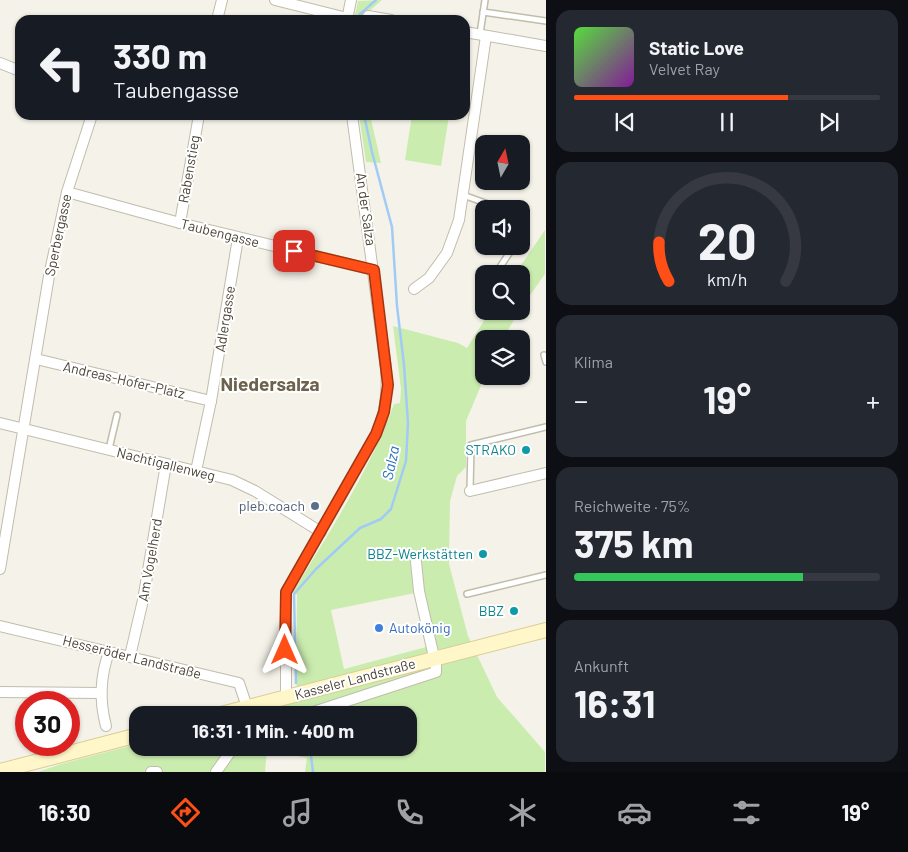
<!DOCTYPE html>
<html lang="de">
<head>
<meta charset="utf-8">
<style>
  :root { --surface:#171b24; --page:#242831; --text:#f1f3f6; --muted:#9ea1a6; --line:#363941; --accent:#ff4f16 }
  body { margin:0; font-family:Barlow,sans-serif; background:var(--page); color:var(--text); height:100vh; display:flex; flex-direction:column; font-size:19px; white-space:nowrap }
  * { box-sizing:border-box; margin:0 }
  p { font-size:16px; color:var(--muted) }
  .icon { flex:none; width:28px; height:28px; fill:none; stroke:currentColor; stroke-width:2; stroke-linecap:round; stroke-linejoin:round }
  .map { position:relative; flex:1; overflow:hidden }
  .sheet { display:flex; flex-direction:column; gap:10px; padding:10px; background:#0d0f14; width:362px }
  .sheet>* { flex:none }
  .banner { position:absolute; left:15px; top:15px; width:455px; height:105px; border-radius:15px; box-shadow:0 1px 4px #0004; background:#171b24; color:var(--text); overflow:hidden }
  .needle { width:32px; rotate:9deg }
  .buttons { position:absolute; left:475px; top:135px; display:grid; gap:10px }
  .buttons a { display:grid; place-items:center; width:55px; height:55px; border-radius:10px; background:var(--surface); box-shadow:0 1px 4px #0004; font-size:25px }
  .speed { position:absolute; left:15px; top:691px; display:flex; gap:10px; font-size:25px; font-weight:700; text-align:center }
  .speed>* { display:grid; place-content:center; width:65px; height:65px; border-radius:50%; background:var(--surface); box-shadow:0 1px 4px #0004; line-height:1 }
  .speed .limit { border:8px solid #d22; background:#fff; color:#111 }
  .pin { position:absolute; display:grid; place-items:center; width:42px; height:42px; color:#fff; margin:-21px; border-radius:10px; box-shadow:0 2px 8px #0006 }
  .me { position:absolute; width:55px; margin:-28px; rotate:0deg; stroke-linejoin:round; filter:drop-shadow(0 0 4px #0008) }
  .turn { display:flex; align-items:center; gap:18px; height:105px; padding:0 15px; font-size:22px }
  .turn .icon { width:65px; height:65px; stroke-width:2.5 }
  .turn b { display:block; font-size:35px; line-height:42px }
  .big { font-size:38px; font-weight:700; line-height:1.1 }
  .sheet .widget { flex:1; display:flex; flex-direction:column; justify-content:center; gap:8px; min-width:0; padding:0 18px; border-radius:15px; background:var(--page) }
  .sheet .dial { align-items:center; gap:0 }
  .dial svg { height:130px; overflow:visible; fill:none; stroke:var(--line); stroke-width:7; stroke-linecap:round; text-anchor:middle }
  .dial text { fill:var(--text); stroke:none }
  .song { display:flex; align-items:center; gap:15px }
  .cover { width:60px; height:60px; border-radius:8px; background:linear-gradient(135deg,hsl(110 70% 55%),hsl(290 70% 35%)) }
  .played { height:5px; border-radius:2px; background:linear-gradient(90deg,var(--accent) 70%,var(--line) 70%) }
  .keys { display:flex; justify-content:space-around; direction:ltr }
  .heat { display:flex; justify-content:space-between; align-items:center; font-size:28px; direction:ltr }
  .charge { height:8px; border-radius:4px; background:linear-gradient(90deg,#34c759 75%,var(--line) 0) }
  .trip { position:absolute; left:129px; top:706px; width:288px; height:50px; border-radius:15px; background:var(--surface); box-shadow:0 1px 4px #0004; font-weight:700; line-height:50px; text-align:center }
  .menu { display:flex; height:80px; justify-content:space-around; align-items:center; background:#090b0e; color:var(--muted) }
  .menu .icon { width:35px; height:35px }
  .menu .active { color:var(--accent) }
  .menu b { font-size:22px; color:var(--text) }
  main { display:flex; flex:1; min-height:0 }
  .map>svg:first-child { display:block }
  .green { fill:#cbecaf; fill-rule:evenodd }
  .lines { fill:none; stroke-linecap:round; stroke-linejoin:round }
  .stream { stroke:#a1cbf6; stroke-width:2.5 }
  .lane-casing { stroke:#c2bcaa; stroke-width:8 }
  .street-casing { stroke:#c2bcaa; stroke-width:12 }
  .secondary-casing { stroke:#d9cd95; stroke-width:16 }
  .lane { stroke:#fff; stroke-width:5 }
  .street { stroke:#fff; stroke-width:10 }
  .secondary { stroke:#fff7c9; stroke-width:14 }
  .route-casing { stroke:#a6330e; stroke-width:12 }
  .route { stroke:#ff4f16; stroke-width:9 }
  .culture-dot { fill:#0f9aa8; stroke:#fff; stroke-width:2 }
  .service-dot { fill:#5c6f8a; stroke:#fff; stroke-width:2 }
  .shop-dot { fill:#3f7fe0; stroke:#fff; stroke-width:2 }
  .labels { text-anchor:middle; stroke-width:4; stroke-linejoin:round; paint-order:stroke }
  .street-label { font-size:14px; fill:#4a4436; stroke:#fff }
  .culture-label { font-size:14px; fill:#0d838f; stroke:#fff; text-anchor:end }
  .service-label { font-size:14px; fill:#4e5e75; stroke:#fff; text-anchor:end }
  .shop-label { font-size:14px; fill:#366cbe; stroke:#fff; text-anchor:start }
  .water-label { font-size:15px; font-style:italic; fill:#2770be; stroke:#fff }
  .district-label { font-size:19px; font-weight:bold; fill:#6d634d; stroke:#fff }
</style>
</head>
<body>
<main>
<div class="map">
<svg width="546" height="772" viewBox="0 0 546 772">
  <rect width="100%" height="100%" fill="#f5f3e9"/>
  <g class="green">
    <polygon points="382,0 366,14 364,20 354,20 358,1"/>
    <polygon points="359,115 370,115 381,163 366,162"/>
    <polygon points="412,115 449,116 441,166 405,160"/>
    <polygon points="545,230 545,274 521,308 521,274 515,274"/>
    <path d="M490 311H519L503 339H484V376H485L466 421V467L457 476 450 501 449 564 468 636 497 697 545 752V772H305L307 758 267 750 265 772H38L61 764 137 744 138 748H408V715H248L300 701 296 682 297 595 293 592C330 531 370 470 394 404L400 403 401 389 393 326 458 343 467 348ZM415 593 426 647 344 669 331 610Z"/>
  </g>
  <g class="lines">
    <g class="stream">
      <polyline points="360,20 360,14 376,0"/>
      <polyline points="296,683 294,594 316,569 360,528 381,519 391,509 406,461 408,423 404,365 397,306 392,227 372,152 364,115"/>
      <polyline points="310,748 313,772"/>
    </g>
    <defs>
      <g id="lane">
        <polyline points="483,12 546,21"/>
        <polyline points="480,34 485,0"/>
        <polyline points="463,195 502,209"/>
        <polyline points="521,219 524,222 521,236"/>
        <polyline points="500,267 514,246"/>
        <polyline points="544,355 546,362"/>
        <polyline points="109,449 117,415"/>
        <polyline points="470,490 471,445 546,427"/>
        <polyline points="467,594 546,575"/>
      </g>
      <g id="street">
        <polyline points="275,0 347,18"/>
        <polyline points="368,16 391,20"/>
        <polyline points="217,20 222,0"/>
        <polyline points="347,20 351,0"/>
        <polyline points="465,32 546,46"/>
        <polyline points="0,63 20,71"/>
        <polyline points="67,192 180,223 373,270"/>
        <polyline points="180,223 199,115"/>
        <polyline points="414,289 429,278 447,253 459,220 486,36"/>
        <polyline points="36,359 211,401"/>
        <polyline points="0,423 232,480 255,491 321,532"/>
        <polyline points="196,471 211,401 238,238"/>
        <polyline points="470,491 546,473"/>
        <polyline points="0,569 49,276 67,192 92,115"/>
        <polyline points="0,626 239,683 247,707"/>
        <polyline points="130,656 143,600 166,464"/>
        <polyline points="0,692 100,693"/>
        <path d="M286 697V592L376 434C386 413 388 392 386 369L352 115"/>
        <polyline points="304,715 436,672 436,666 419,591 416,562"/>
        <path d="M106 726C99 700 100 677 109 652"/>
        <polyline points="151,772 157,772"/>
        <polyline points="216,772 233,748"/>
      </g>
      <g id="secondary">
        <polyline points="217,715 546,630"/>
        <polyline points="0,771 138,735"/>
      </g>
    </defs>
    <use href="#lane" class="lane-casing"/>
    <use href="#street" class="street-casing"/>
    <use href="#secondary" class="secondary-casing"/>
    <use href="#lane" class="lane"/>
    <use href="#street" class="street"/>
    <use href="#secondary" class="secondary"/>
  </g>
  <g class="lines">
    <defs>
      <polyline id="route" points="285,650 286,592 376,434 384,412 388,385 374,270 294,251"/>
    </defs>
    <use href="#route" class="route-casing"/>
    <use href="#route" class="route"/>
  </g>
  <g class="culture-dot">
    <circle cx="526" cy="450" r="5"/>
    <circle cx="483" cy="554" r="5"/>
    <circle cx="514" cy="611" r="5"/>
  </g>
  <circle class="service-dot" cx="315" cy="506" r="5"/>
  <circle class="shop-dot" cx="379" cy="628" r="5"/>
  <g class="labels">
    <g class="street-label">
      <text transform="translate(189 169) rotate(-80)" y="5">Rabenstieg</text>
      <text transform="translate(366 209) rotate(82)" y="5">An der Salza</text>
      <text transform="translate(220 233) rotate(14)" y="5">Taubengasse</text>
      <text transform="translate(58 235) rotate(-78)" y="5">Sperbergasse</text>
      <text transform="translate(225 319) rotate(-81)" y="5">Adlergasse</text>
      <text transform="translate(124 380) rotate(13)" y="5">Andreas-Hofer-Platz</text>
      <text transform="translate(166 464) rotate(14)" y="5">Nachtigallenweg</text>
      <text transform="translate(150 560) rotate(-80)" y="5">Am Vogelherd</text>
      <text transform="translate(132 657) rotate(14)" y="5">Hesseröder Landstraße</text>
      <text transform="translate(355 679) rotate(-15)" y="5">Kasseler Landstraße</text>
    </g>
    <g class="culture-label">
      <text x="516" y="455">STRAKO</text>
      <text x="473" y="559">BBZ-Werkstätten</text>
      <text x="504" y="616">BBZ</text>
    </g>
    <g class="service-label">
      <text x="305" y="511">pleb.coach</text>
    </g>
    <g class="shop-label">
      <text x="389" y="633">Autokönig</text>
    </g>
    <g class="water-label">
      <text transform="translate(391 463) rotate(-78)" y="5">Salza</text>
    </g>
    <g class="district-label">
      <text x="270" y="391">Niedersalza</text>
    </g>
  </g>
</svg>
<div class="buttons">
<a><svg class="needle" viewBox="-14 -14 28 28"><path d="M0-13l5 13h-10z" fill="#e53935"/><path d="M0 13l5-13h-10z" fill="#9ea1a6"/></svg></a>
<a><svg class="icon" aria-label="sound" viewBox="0 0 24 24"><path d="M4 9h4l5-4v14l-5-4H4zM17 9q2 3 0 6"/></svg></a>
<a><svg class="icon" aria-label="search" viewBox="0 0 24 24"><circle cx="10" cy="10" r="6"/><path d="M15 15l6 6"/></svg></a>
<a><svg class="icon" aria-label="layers" viewBox="0 0 24 24"><path d="M12 4l9 5-9 5-9-5zM3 14l9 5 9-5"/></svg></a>
</div>
<div class="speed"><div class="limit">30</div></div>
<div class="pin" style="left:294px;top:251px;background:#d93025"><svg class="icon" aria-label="arrive" viewBox="0 0 24 24"><path d="M6 21V4h12l-3 4 3 4H6"/></svg></div>
<svg class="me" style="left:285px;top:650px" viewBox="-20 -20 40 40"><path d="M0-17L14 15 0 8-14 15z" fill="#ff4f16" stroke="#fff" stroke-width="4"/></svg>
<div class="trip">16:31 · 1 Min. · 400 m</div>
<div class="banner">
<div class="turn"><svg class="icon" aria-label="left" viewBox="0 0 24 24"><path d="M17 20v-9H6M10 6l-5 5 5 5"/></svg><div><b>330 m</b>Taubengasse</div></div>
</div>
</div>
<section class="sheet">
<div class="widget">
<div class="song"><i class="cover"></i><div><b>Static Love</b><p>Velvet Ray</p></div></div>
<div class="played"></div>
<div class="keys"><svg class="icon" aria-label="previous" viewBox="0 0 24 24"><path d="M18 5L8 12l10 7zM5 5v14"/></svg><svg class="icon" aria-label="pause" viewBox="0 0 24 24"><path d="M8 5v14M16 5v14"/></svg><svg class="icon" aria-label="next" viewBox="0 0 24 24"><path d="M6 5l10 7-10 7zM19 5v14"/></svg></div>
</div>
<div class="widget dial"><svg viewBox="0 0 100 80">
<path d="M14 69A42 42 0 1 1 86 69"/>
<path d="M14 69A42 42 0 0 1 8 45" stroke="#ff4f16"/>
<text x="50" y="56" font-size="32" font-weight="700">20</text>
<text x="50" y="72" font-size="11">km/h</text>
</svg></div>
<div class="widget"><p>Klima</p>
<div class="heat"><a>−</a><b class="big">19°</b><a>+</a></div>
</div>
<div class="widget"><p>Reichweite · 75%</p><b class="big">375 km</b><div class="charge"></div></div>
<div class="widget"><p>Ankunft</p><b class="big">16:31</b></div>
</section>
</main>
<nav class="menu">
<b>16:30</b>
<svg class="icon active" aria-label="directions" viewBox="0 0 24 24"><path d="M12 3l9 9-9 9-9-9zM9 14v-3h6M13 9l2 2-2 2"/></svg>
<svg class="icon" aria-label="music" viewBox="0 0 24 24"><path d="M9 18V5l10-2v13"/><circle cx="6" cy="18" r="3"/><circle cx="16" cy="16" r="3"/></svg>
<svg class="icon" aria-label="phone" viewBox="0 0 24 24"><path d="M5 4h4l2 5-3 2q2 4 5 5l2-3 5 2v4C11 20 4 13 5 4z"/></svg>
<svg class="icon" aria-label="climate" viewBox="0 0 24 24"><path d="M12 3v18M4 7l16 10M4 17L20 7"/></svg>
<svg class="icon" aria-label="car" viewBox="0 0 24 24"><path d="M5 17H2v-5l4-1 3-4h7l3 4 3 1v5h-3M9 17h6M6 11h13"/><circle cx="7" cy="17" r="2"/><circle cx="17" cy="17" r="2"/></svg>
<svg class="icon" aria-label="filters" viewBox="0 0 24 24"><path d="M4 7h16M4 17h16"/><circle cx="9" cy="7" r="2"/><circle cx="15" cy="17" r="2"/></svg>
<b>19°</b>
</nav>
</body>
</html>
